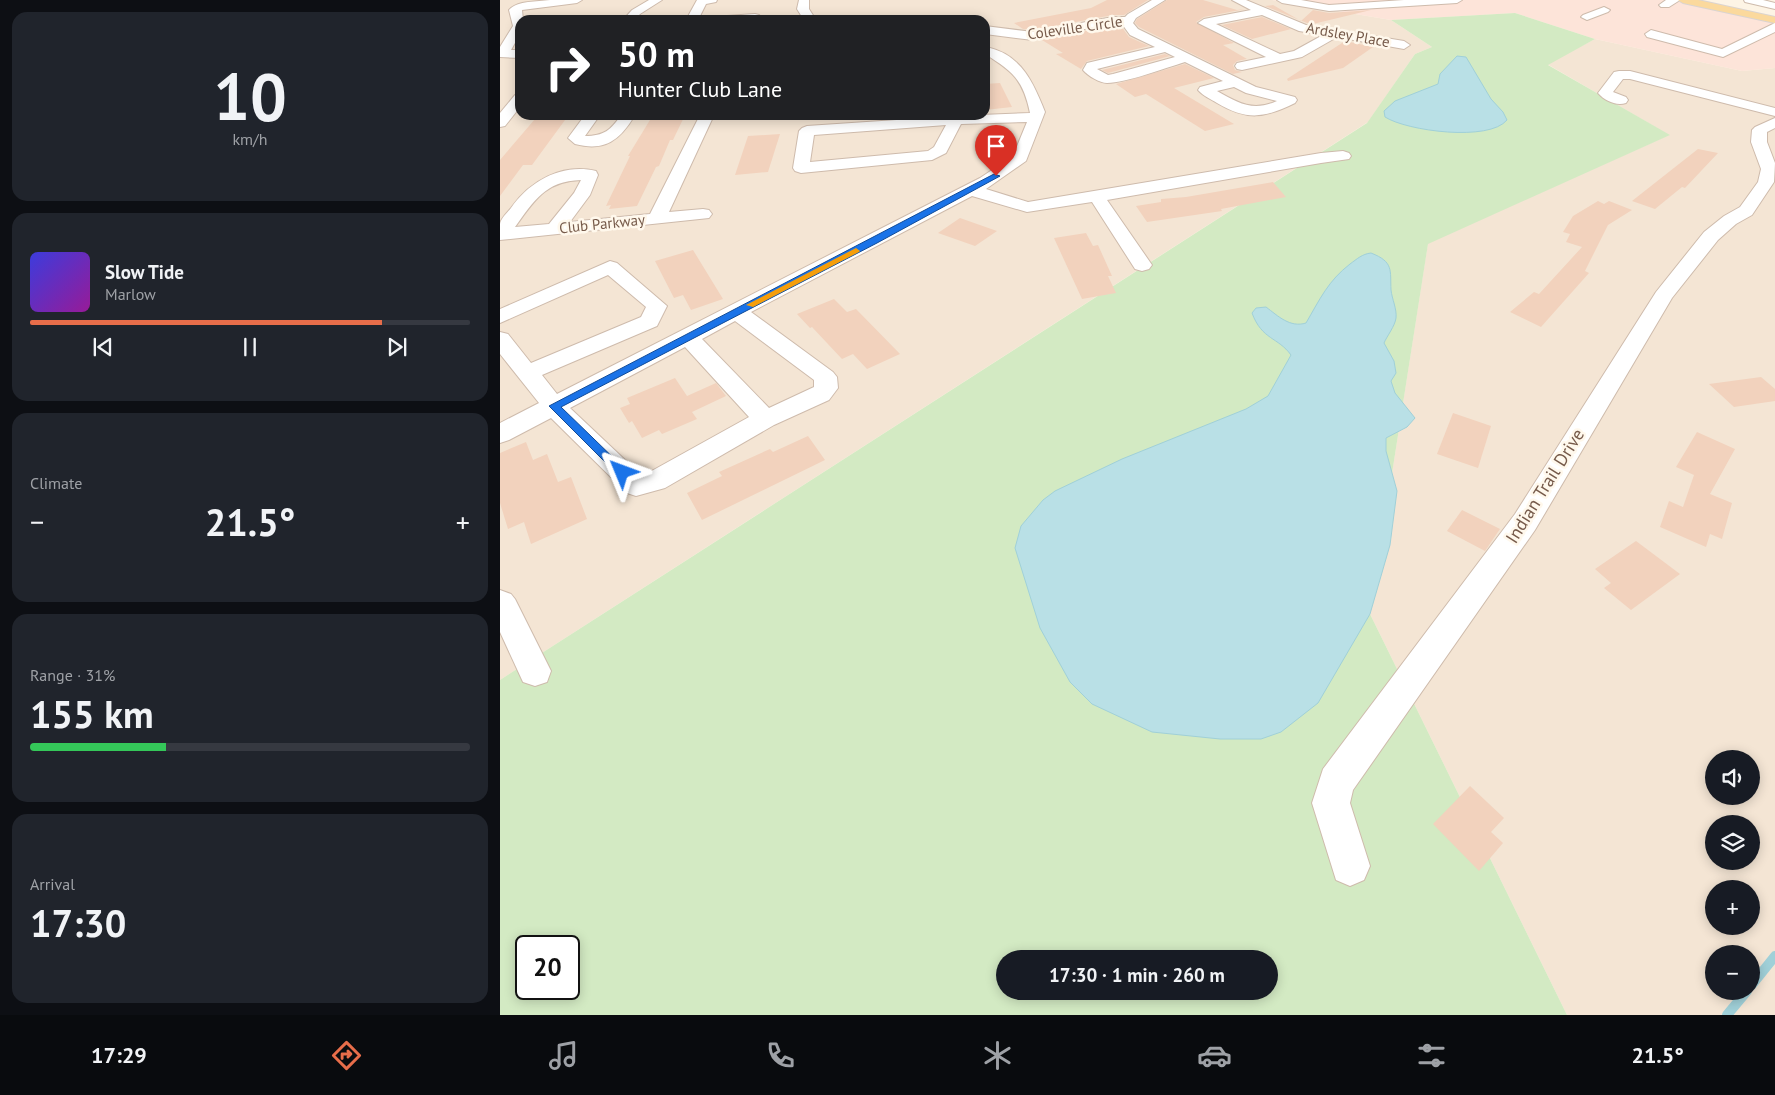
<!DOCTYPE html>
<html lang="en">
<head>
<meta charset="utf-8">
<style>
  :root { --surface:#171b24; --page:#20242c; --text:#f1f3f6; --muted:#9ea1a6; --line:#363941; --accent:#e76d4a }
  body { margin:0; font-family:"PT Sans",sans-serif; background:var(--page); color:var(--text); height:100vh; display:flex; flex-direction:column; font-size:19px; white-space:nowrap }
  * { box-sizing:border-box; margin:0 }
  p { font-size:16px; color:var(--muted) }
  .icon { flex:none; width:28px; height:28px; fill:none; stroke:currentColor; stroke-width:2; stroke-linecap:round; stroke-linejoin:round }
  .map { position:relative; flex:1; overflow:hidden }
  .drawer { display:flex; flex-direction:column; gap:12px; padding:12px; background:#0d0f14; width:500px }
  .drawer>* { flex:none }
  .banner { position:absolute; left:15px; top:15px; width:475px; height:105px; border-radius:15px; box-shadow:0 2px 12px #0003; background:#202124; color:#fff; overflow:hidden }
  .buttons { position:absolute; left:1205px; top:750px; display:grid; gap:10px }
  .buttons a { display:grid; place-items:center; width:55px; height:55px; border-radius:50%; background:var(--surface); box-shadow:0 2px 12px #0003; font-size:25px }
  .speed { position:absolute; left:15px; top:935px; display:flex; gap:10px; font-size:25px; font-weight:700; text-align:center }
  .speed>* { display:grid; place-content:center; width:65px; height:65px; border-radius:50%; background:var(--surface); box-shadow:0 2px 12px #0003; line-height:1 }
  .speed .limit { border:2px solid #111; border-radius:8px; background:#fff; color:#111 }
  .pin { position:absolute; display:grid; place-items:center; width:42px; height:42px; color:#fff; margin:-51px -21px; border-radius:50% 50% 50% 0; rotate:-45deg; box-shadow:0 0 5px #0007 }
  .pin .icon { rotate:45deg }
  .me { position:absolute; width:55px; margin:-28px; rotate:314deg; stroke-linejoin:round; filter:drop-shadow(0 0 4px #0008) }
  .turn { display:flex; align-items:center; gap:18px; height:105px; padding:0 20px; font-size:22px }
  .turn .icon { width:65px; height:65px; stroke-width:2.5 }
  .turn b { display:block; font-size:35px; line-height:42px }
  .big { font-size:38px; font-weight:600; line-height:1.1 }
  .drawer .widget { flex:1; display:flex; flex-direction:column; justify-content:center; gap:8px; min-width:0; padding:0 18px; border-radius:15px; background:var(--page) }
  .drawer .dial { align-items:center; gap:0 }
  .dial b { font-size:65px; line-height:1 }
  .song { display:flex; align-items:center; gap:15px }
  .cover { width:60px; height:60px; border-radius:8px; background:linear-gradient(135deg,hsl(240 70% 55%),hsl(300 70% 35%)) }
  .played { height:5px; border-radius:2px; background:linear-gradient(90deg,var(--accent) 80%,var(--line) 80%) }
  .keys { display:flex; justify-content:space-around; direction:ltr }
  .heat { display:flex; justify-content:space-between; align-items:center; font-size:28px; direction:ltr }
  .charge { height:8px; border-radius:4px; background:linear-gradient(90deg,#34c759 31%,var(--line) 0) }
  .trip { position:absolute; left:496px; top:950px; width:282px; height:50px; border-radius:25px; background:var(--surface); box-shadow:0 2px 12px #0003; font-weight:600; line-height:50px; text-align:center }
  .tabs { display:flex; height:80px; justify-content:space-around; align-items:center; background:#090b0e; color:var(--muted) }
  .tabs .icon { width:35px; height:35px }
  .tabs .active { color:var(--accent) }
  .tabs b { font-size:22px; color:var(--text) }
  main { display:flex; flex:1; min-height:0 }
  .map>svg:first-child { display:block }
  .residential { fill:#f4e5d4; fill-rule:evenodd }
  .commercial { fill:#fde4d9 }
  .green { fill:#d3eac3; fill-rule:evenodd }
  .water { fill:#b9e0e6; stroke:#a0d0d8 }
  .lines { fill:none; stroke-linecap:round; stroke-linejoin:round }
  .stream { stroke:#a0d0d8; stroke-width:10 }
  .building { fill:#f2d2bd }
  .minor-casing { stroke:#cebbac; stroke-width:2 }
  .major-casing { stroke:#dbd4d0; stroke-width:2 }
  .minor { fill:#fff; fill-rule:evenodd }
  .major { fill:#fbd99d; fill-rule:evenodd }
  .route { fill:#1a73e8; stroke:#114b97 }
  .slow { fill:#f59e0b }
  .labels { text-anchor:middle; stroke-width:5; stroke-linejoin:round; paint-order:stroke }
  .far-street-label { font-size:15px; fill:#765a4a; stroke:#fff8ec }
  .street-label { font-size:18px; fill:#765a4a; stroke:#fff8ec }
</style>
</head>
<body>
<main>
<section class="drawer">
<div class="widget dial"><b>10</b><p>km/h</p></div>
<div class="widget">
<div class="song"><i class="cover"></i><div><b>Slow Tide</b><p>Marlow</p></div></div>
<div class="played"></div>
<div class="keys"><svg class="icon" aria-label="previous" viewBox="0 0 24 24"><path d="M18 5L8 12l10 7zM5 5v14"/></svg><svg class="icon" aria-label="pause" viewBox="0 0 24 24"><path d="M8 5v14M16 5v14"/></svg><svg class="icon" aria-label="next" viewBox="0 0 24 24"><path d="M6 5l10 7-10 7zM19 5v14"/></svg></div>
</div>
<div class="widget"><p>Climate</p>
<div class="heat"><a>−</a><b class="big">21.5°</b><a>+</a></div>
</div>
<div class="widget"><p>Range · 31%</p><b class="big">155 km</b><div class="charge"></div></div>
<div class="widget"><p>Arrival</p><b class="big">17:30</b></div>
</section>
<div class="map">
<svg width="1275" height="1015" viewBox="0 0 1275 1015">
  <rect width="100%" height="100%" fill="#fdf4e5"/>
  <g class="residential">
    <path d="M0 0H772L891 20 932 47 915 54 868 122 0 680ZM20 20H485V115H20Z"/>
    <path d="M1095 39 1242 71 1275 68V1015H1067L870 614 928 243 1169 135 1047 64ZM1214 759H1251V796H1214ZM1214 824H1251V861H1214ZM1214 889H1251V926H1214ZM1214 954H1251V991H1214Z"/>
  </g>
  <polygon class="commercial" points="772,0 1192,0 1275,19 1275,68 1242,71 1095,39 1015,13 891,20"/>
  <path class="green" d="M1015 13 1095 39 1048 65 1170 135 928 244 870 614 1067 1015H0V680L867 123 915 54 932 47 891 20ZM26 946H69V989H26ZM505 959H770V991H505Z"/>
  <g class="water">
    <path d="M957 56 966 57 969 62 991 99 1003 112 1007 120C989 142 907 131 885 117L884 111 895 101 938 84 940 74Z"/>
    <path d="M871 253C894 262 890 270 891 290 892 299 897 309 896 318 895 326 887 336 884 343L894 361 896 373 891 381 895 393 915 418 907 427 886 438V451L897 491 890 545 870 614 818 703 781 732 761 739H720L652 732 592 704 570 682 540 628 515 548 521 526 543 500 555 491 622 459 746 409 768 396 791 355C778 337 762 340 752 313L756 308 766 307C778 316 790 328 806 323 820 299 828 281 850 264 857 259 862 254 871 253Z"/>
  </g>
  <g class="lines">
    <g class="stream">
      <polyline points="1251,986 1275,956"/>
      <polyline points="1227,1015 1247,991"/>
    </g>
  </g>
  <g class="building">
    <polygon points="607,0 648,0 624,15 613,15 533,30 523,29 514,23 591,8"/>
    <polygon points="667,0 703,0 737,10 745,9 704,17 696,22 734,43 723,45 747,59 737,61 733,65 735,70 742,72 733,74 639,27 635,23 637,19"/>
    <polygon points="773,5 801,21 813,10 829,13 871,10 813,24 807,23 765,6"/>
    <polygon points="762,17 791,29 752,39 722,25"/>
    <polygon points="613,25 621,26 629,37 649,46 587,61 581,69 556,54 563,53 542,40"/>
    <polygon points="845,41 873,47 843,68 788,81 787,79"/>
    <polygon points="665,54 670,56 608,73 602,70"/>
    <polygon points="685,64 714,78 674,88 734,124 705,131 646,94 635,97 616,84"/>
    <polygon points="500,83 512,107 485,110 485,84"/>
    <polygon points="153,115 185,115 173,140 170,140 159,166 156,167 137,206 109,209 111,205 106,206 130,156 128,156"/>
    <polygon points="68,116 32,165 23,165 0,196 0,160 17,140 35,119"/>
    <polygon points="280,134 268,172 235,175 248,136"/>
    <polygon points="1198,149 1218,153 1185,188 1182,187 1155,209 1132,201"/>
    <polygon points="773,182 786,197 721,209 722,211 647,222 636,206 661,202 661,199 686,197"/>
    <polygon points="1098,201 1104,204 1109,201 1132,210 1108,225 1085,271 1089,273 1041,327 1010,312 1034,292 1039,294 1082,247 1066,242 1070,234 1063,232 1073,216"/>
    <polygon points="460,218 497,231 475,246 438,233"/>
    <polygon points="586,233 593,246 598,245 612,276 608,276 616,293 582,299 554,238"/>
    <polygon points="193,250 223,299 191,310 183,295 174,298 155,261"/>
    <polygon points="334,299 347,312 356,309 400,354 367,369 353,354 342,359 312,327 310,328 297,314"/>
    <polygon points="1261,377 1275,389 1275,401 1234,407 1209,384"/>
    <polygon points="175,378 187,396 216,383 226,396 192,412 197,419 162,434 159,430 142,438 132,421 129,423 120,408 130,404 127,398"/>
    <polygon points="953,413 991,426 978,468 937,454"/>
    <polygon points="1197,432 1235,449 1210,494 1232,503 1222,539 1210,534 1206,547 1160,527 1169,501 1183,507 1194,475 1176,467"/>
    <polygon points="308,436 325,460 202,520 187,493 222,476 219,472 270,449 273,452"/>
    <polygon points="26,442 33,460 47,454 58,482 71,477 87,519 31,544 24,522 8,529 0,503 0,453"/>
    <polygon points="962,510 1000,529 985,551 947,531"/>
    <polygon points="1136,541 1180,574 1131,610 1104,588 1111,583 1095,569"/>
    <polygon points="970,786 1004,818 991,832 1003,843 979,871 933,824"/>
  </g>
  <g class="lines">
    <defs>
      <g id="minor">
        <path d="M50 0H82L77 3 22 10 23 20H20V34L11 50H20V58L0 57V47L13 26 9 10C18 0 37 2 50 0Z"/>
        <polygon points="149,0 162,0 140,14 135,20 123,20 132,10"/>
        <polygon points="197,0 217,0 216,2 206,4 198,20 186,20"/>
        <polygon points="299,0 309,0 309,9 316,20 304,20 297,9"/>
        <path d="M652 0H665L636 18 633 23 638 29 756 87 795 97 797 100 795 103C765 118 747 121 717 103 711 99 703 96 698 90L700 87 723 81 685 62C665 68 626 83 607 83 600 83 588 76 583 70L587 63 655 47 630 35 622 24 613 23 533 40 485 34V26L533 32 613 17H625L628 14ZM665 52 675 57 613 74 608 75 597 69ZM734 87 746 93 777 101C753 112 738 103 717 91Z"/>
        <path d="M732 0H746L806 25 904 41 910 45 904 49 837 37 802 57 742 70 737 69 735 66 737 63 766 57 698 23 704 19 751 10ZM762 15 799 31 823 35 794 51 780 54 716 24Z"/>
        <polygon points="777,0 801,0 829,5 904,0 962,0 957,3 829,11 782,3"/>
        <polygon points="1166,0 1180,0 1169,7 1161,7 1159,5"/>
        <polygon points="1244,0 1263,0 1275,3 1275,9 1245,2"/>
        <polygon points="1104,7 1110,10 1108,12 1087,20 1081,17 1083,15"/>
        <polygon points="255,14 259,15 261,17 259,19 207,20 213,17"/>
        <polygon points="1275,23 1275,32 1223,57 1147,37 1145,34 1151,30 1222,49"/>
        <path d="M490 48C522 56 534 84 545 112L526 161 486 189 528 202 821 153 843 151 849 153 851 156 849 159 821 163 607 200 652 265 649 269 642 271 635 269 592 202 527 212 472 196 251 312 333 372 337 377 338 388 329 400 274 425 165 488 136 496 127 493 51 418 9 440 0 443V423L39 403 0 354V332L8 334 31 363 141 317 146 307 108 275 0 323V309L110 261 117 263 167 306 157 326 42 375 57 394 480 178 513 156 527 122 461 124 446 153 432 160 301 173 295 171 293 168 299 131 302 128 307 126 456 116 530 113C523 79 512 71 485 54L486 49ZM446 125 434 147 428 151 310 162 314 135ZM235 321 314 380V387L269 408 202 339ZM185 347 249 417 148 473 141 475 70 408Z"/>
        <path d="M1119 71H1130L1275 108V116L1130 79H1123L1113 92 1126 97 1128 100 1126 103C1116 106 1105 101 1098 93L1114 72Z"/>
        <polygon points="20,94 20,107 5,126 0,127 0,113 15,95"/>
        <path d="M85 115H100L85 136C104 136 111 130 121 115H135C120 140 105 152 75 144L68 138Z"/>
        <path d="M200 115H214L169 212 203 209 209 210 212 214 209 218 0 240C0 235 0 229 0 224 1 218 8 212 11 208 30 181 62 163 96 171L98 175 90 195 70 222 150 214ZM81 180 74 193 49 224 15 227C34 201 45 181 81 180Z"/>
        <polygon points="1275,118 1275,128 1267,132 1267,142 1275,163 1274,182 1252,215 1236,224 1218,240 1172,298 1035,530 853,790 850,803 870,866 864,880 850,886 836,880 812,803 823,769 1015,514 1156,292 1204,232 1224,216 1240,207 1258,182 1261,169 1251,142 1252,130 1255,127"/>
        <polygon points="0,590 11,594 15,599 51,671 47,682 35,686 23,682 0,632"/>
      </g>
      <polygon id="major" points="1178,0 1198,0 1275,17 1275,23 1183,3"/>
    </defs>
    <use href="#minor" class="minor-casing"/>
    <use href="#major" class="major-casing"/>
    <use href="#minor" class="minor"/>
    <use href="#major" class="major"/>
  </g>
  <polygon class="route" points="494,174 500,176 377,243 61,407 126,470 128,472 126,475 118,475 49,406"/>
  <polygon class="slow" points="356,248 360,251 359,252 253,307 246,305"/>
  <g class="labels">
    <g class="far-street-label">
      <text transform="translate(575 28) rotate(-8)" y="5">Coleville Circle</text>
      <text transform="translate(848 35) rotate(10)" y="5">Ardsley Place</text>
      <text transform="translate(102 224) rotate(-6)" y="5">Club Parkway</text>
    </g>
    <g class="street-label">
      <text transform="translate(1045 486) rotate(-58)" y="6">Indian Trail Drive</text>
    </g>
  </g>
</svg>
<div class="buttons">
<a><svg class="icon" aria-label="sound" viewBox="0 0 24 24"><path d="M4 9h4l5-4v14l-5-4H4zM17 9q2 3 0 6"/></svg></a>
<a><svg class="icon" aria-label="layers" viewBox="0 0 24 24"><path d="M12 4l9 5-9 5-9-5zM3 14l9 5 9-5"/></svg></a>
<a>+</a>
<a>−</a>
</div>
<div class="speed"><div class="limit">20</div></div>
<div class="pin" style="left:496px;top:176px;background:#d93025"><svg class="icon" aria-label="arrive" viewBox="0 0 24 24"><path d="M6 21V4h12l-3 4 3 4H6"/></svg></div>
<svg class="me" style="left:122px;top:472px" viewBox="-20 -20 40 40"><path d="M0-17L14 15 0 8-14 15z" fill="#1a73e8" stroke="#fff" stroke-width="4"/></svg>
<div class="trip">17:30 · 1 min · 260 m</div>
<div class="banner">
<div class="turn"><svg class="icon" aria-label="right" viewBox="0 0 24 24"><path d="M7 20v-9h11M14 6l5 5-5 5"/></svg><div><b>50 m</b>Hunter Club Lane</div></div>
</div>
</div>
</main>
<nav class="tabs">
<b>17:29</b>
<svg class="icon active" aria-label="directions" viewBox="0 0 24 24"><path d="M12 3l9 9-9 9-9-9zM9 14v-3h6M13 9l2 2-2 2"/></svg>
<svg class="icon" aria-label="music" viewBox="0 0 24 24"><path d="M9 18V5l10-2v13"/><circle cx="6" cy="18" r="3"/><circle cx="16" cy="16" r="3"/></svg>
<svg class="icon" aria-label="phone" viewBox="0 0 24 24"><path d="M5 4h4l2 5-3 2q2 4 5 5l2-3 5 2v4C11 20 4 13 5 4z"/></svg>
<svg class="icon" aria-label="climate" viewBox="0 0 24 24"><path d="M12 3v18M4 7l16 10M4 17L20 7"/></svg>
<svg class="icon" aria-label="car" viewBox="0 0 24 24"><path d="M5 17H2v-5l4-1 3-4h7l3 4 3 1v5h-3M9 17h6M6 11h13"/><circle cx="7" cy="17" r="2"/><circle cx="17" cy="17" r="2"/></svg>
<svg class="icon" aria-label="filters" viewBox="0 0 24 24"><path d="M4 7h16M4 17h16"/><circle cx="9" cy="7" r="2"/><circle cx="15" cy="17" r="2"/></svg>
<b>21.5°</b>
</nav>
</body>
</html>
